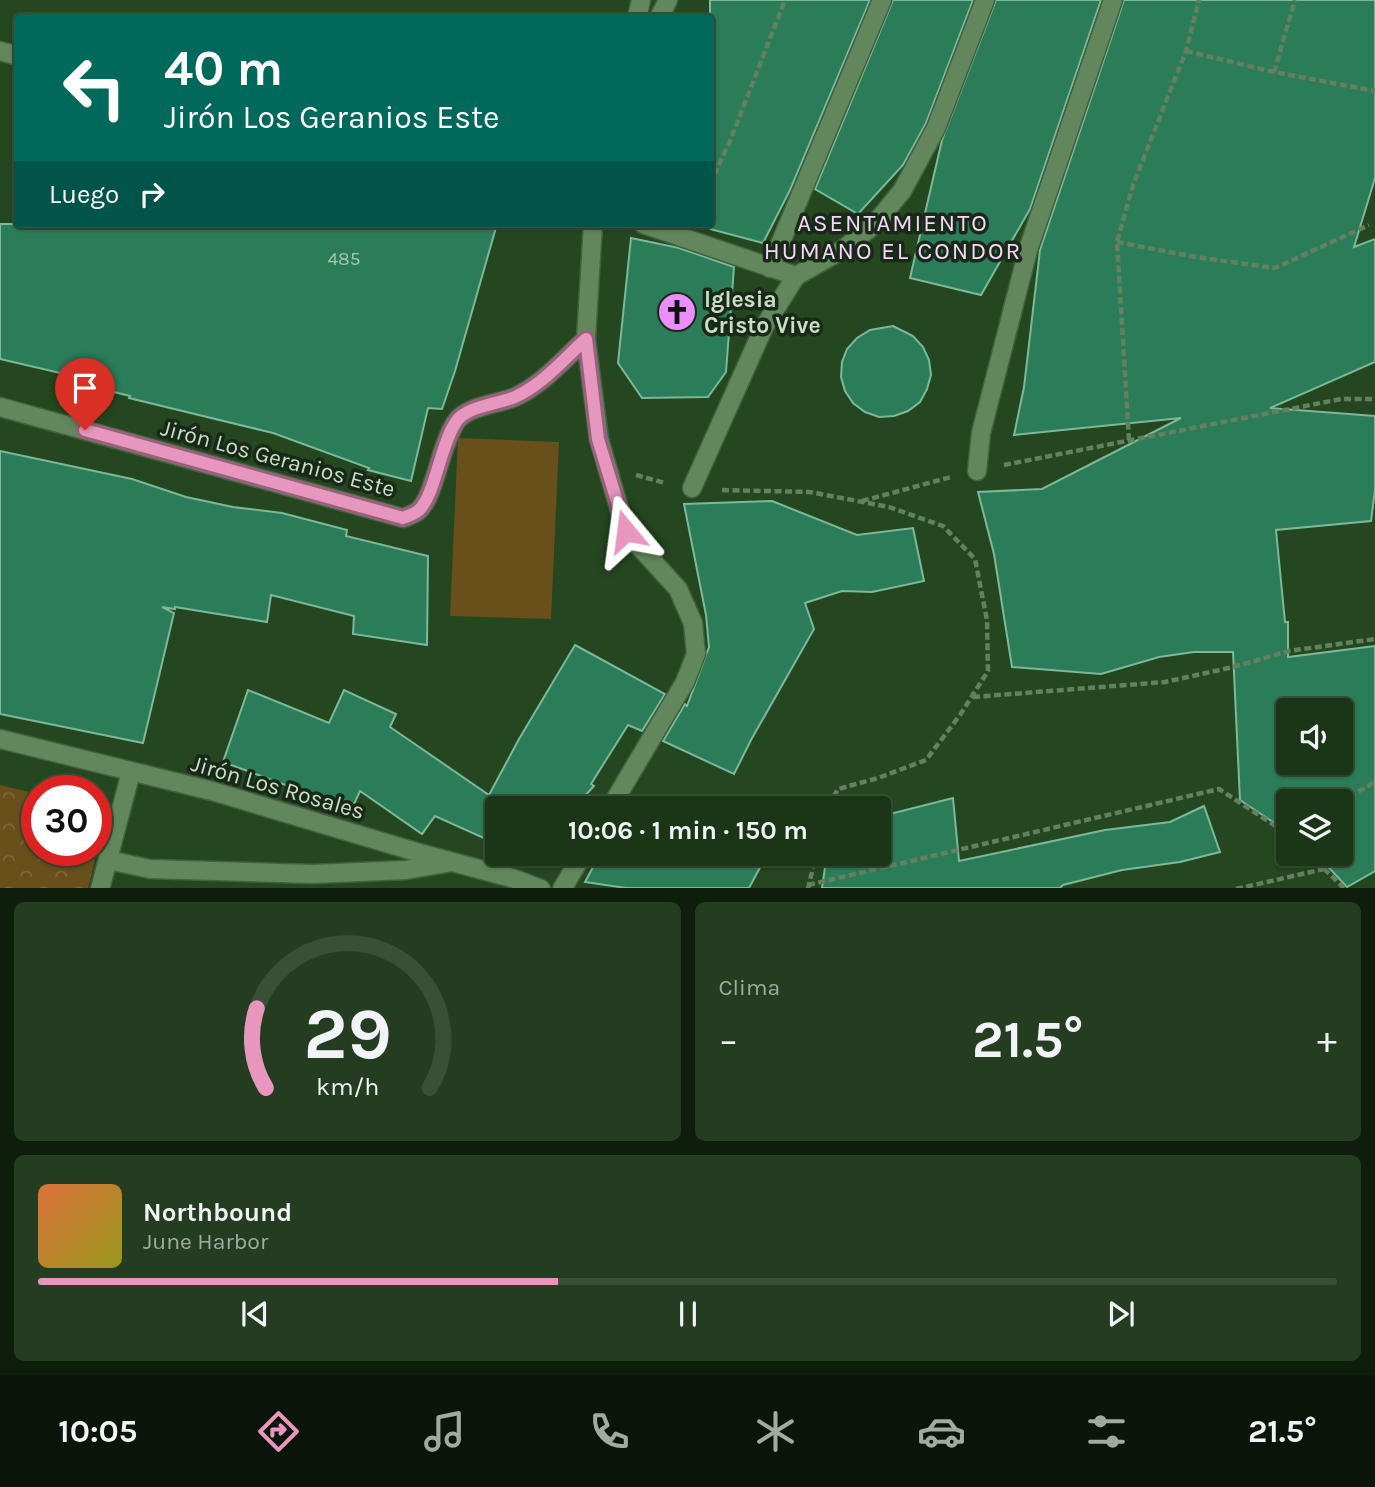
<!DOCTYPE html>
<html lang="es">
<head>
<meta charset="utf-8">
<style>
  :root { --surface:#1b3517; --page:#243d20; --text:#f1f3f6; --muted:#a0aba1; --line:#395036; --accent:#e797bd }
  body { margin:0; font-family:Karla,sans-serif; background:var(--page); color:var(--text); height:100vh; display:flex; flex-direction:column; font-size:26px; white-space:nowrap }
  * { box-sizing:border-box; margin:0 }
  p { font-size:23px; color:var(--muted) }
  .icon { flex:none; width:38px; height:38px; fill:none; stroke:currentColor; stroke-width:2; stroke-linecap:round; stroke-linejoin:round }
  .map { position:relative; height:888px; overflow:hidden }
  .sheet { display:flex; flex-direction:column; gap:14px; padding:14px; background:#0f1d0d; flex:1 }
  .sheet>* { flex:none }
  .guide { position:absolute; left:14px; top:14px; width:700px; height:214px; border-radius:7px; box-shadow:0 2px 5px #0004,0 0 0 2px var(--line); background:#00695c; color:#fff; overflow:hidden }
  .controls { position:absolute; left:1276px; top:698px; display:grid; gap:14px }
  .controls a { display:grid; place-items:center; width:77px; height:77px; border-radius:7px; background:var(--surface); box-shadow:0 2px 5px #0004,0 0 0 2px var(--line); font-size:35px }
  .speed { position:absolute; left:21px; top:775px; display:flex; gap:14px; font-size:35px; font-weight:700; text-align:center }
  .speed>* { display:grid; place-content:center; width:91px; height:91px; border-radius:50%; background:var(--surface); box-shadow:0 2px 5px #0004,0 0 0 2px var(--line); line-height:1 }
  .speed .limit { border:10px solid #d22; background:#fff; color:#111 }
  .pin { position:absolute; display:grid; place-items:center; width:60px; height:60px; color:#fff; margin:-72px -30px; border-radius:50% 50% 50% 0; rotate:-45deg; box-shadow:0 0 7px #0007 }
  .pin .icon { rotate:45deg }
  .me { position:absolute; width:77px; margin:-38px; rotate:344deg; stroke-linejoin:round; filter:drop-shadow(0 0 5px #0008) }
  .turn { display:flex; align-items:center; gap:24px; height:147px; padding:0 35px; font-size:32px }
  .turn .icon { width:91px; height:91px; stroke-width:2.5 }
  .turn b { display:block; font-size:49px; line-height:60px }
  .then { display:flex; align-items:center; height:66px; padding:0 35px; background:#0003; gap:14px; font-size:26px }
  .big { font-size:52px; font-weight:700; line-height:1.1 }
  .sheet .tile { flex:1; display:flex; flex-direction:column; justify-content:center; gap:10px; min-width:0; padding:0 24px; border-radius:10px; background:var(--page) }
  .sheet .dial { align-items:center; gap:0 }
  .dial svg { height:182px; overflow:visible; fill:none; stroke:var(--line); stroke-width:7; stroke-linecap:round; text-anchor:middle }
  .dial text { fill:var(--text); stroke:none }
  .song { display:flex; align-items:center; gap:21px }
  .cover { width:84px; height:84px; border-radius:10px; background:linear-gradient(135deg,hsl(20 70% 55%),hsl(60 70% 35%)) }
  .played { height:7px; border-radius:4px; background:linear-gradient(90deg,var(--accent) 40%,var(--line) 40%) }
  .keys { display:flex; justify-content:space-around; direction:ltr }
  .heat { display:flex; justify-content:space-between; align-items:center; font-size:38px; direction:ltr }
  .sheet .tiles { flex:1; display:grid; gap:14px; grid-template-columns:1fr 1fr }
  .tile:last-child { grid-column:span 2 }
  .trip { position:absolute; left:485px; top:796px; width:406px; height:70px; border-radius:7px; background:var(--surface); box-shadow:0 2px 5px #0004,0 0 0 2px var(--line); font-weight:700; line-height:70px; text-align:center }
  .dock { display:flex; height:112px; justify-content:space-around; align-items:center; background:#0b1509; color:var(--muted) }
  .dock .icon { width:49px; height:49px }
  .dock .selected { color:var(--accent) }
  .dock b { font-size:32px; color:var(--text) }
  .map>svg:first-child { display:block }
  .park { fill:url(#park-crowns) }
  .garden { fill:#694f1a }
  .building { fill:#2b7c59; stroke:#7cb899; stroke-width:2; fill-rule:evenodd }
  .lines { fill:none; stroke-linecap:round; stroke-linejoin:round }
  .minor-casing { stroke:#42613f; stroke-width:21 }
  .path { stroke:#63805f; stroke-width:4.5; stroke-dasharray:7 3.5; stroke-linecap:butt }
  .minor { stroke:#62875c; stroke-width:18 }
  .route-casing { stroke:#96627b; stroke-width:18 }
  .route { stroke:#e797bd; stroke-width:12 }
  .labels { text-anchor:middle; stroke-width:7; stroke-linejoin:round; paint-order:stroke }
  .number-label { font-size:19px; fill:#a2c6ac }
  .poi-label { font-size:23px; font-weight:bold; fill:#cadec7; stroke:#192917; text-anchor:start }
  .street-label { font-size:23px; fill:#cadec7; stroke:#192917 }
  .neighbourhood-label { font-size:24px; letter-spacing:2px; fill:#f6d6fb; stroke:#192917 }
</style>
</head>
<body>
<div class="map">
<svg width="1375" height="889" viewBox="0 0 1375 889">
  <defs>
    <pattern id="park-crowns" width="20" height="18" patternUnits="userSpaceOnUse" patternTransform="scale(1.75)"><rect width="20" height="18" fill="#694f1a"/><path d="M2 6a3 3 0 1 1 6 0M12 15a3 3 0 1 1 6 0" fill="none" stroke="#7d683a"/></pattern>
  </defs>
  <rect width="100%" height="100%" fill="#24471f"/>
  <polygon class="park" points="0,785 37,794 37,850 96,850 96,809 107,811 88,888 0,888"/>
  <polygon class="garden" points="458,438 559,442 551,619 450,616"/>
  <g class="building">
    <polygon points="710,0 870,0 790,190 763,243 710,229"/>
    <polygon points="893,0 973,0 926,123 903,165 858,214 815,189"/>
    <polygon points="996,0 1101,0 1030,209 981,295 910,278 942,140"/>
    <path d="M1124 0H1375V178L1354 247 1375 239V362L1270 408 1375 416V490L1371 521 1276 530 1285 622H1288V657L1375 646V871L1347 887 1316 854H1340V802H1288V832L1240 800 1233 652H1194L1159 657 1101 674 1012 667 994 554 978 492 1042 489 1181 418 1014 435 1024 387 1040 250ZM1288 710H1340V763H1288Z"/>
    <polygon points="0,224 497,224 455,371 442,409 428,408 411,481 368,470 369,468 273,433 129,398 130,396 85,385 86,379 0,359"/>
    <polygon points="631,238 679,248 734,267 726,372 708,397 642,398 618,363"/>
    <polygon points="893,326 913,336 923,347 929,360 931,375 927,389 920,402 908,411 894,416 879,417 865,412 853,403 845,391 841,377 842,362 847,349 857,338 870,330"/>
    <polygon points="0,451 132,479 186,497 233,507 282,513 347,530 346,536 428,556 427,645 353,634 354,616 271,595 267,622 175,607 175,609 162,607 174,613 143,743 0,714"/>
    <polygon points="772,501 857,535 913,528 924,581 872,592 842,591 805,603 814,629 751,740 734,774 663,741 685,704 687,706 709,647 706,615 684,504"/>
    <polygon points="575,645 665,694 642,731 628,725 591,784 594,786 574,808 497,808 497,844 435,816 422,834 360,791 350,813 299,790 223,762 248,690 329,723 344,690 396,714 390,727 489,795 519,739"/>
    <polygon points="953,798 959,861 1105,830 1170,822 1204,806 1220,852 1180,862 1122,870 1063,885 1060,888 822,888 827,854 878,854 878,817"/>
    <polygon points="865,800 864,808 835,808 836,803"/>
    <polygon points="600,854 744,854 763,862 749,888 626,888 585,882"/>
  </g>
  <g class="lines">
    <defs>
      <g id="minor">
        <polyline points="637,18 641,0"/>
        <polyline points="659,18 668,0"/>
        <polyline points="0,51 18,56"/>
        <polyline points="593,224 586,339 599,439 626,532 678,589 693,623 696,654 685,682 610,808"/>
        <polyline points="643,224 796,276"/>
        <polyline points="770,268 882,0"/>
        <path d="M0 407 403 518C408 516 414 514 418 511 435 497 440 445 456 422 466 406 499 404 515 397 542 385 564 359 586 339"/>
        <polyline points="977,471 981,433 1028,250 1113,0"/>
        <polyline points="692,488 764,327 796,276 842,250 874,225 902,191 936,128 985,0"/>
        <polyline points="0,739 212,791 423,854 512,878 541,889"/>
        <polyline points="108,860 150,869 313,874 406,870 447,863"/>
        <polyline points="100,889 131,772"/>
        <polyline points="562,889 583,854"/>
      </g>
    </defs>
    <use href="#minor" class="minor-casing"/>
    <g class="path">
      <polyline points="1186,51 1274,72 1375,91"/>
      <polyline points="1274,72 1295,0"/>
      <polyline points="710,184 730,141 785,0"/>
      <polyline points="1117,242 1196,257 1275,268 1369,225"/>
      <polyline points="1129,440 1117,242 1133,185 1186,51 1199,0"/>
      <polyline points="1004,465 1341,399 1375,399"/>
      <polyline points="636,475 665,483"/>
      <polyline points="722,490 810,492 889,507 943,526 975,559 987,620 988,671 960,715 926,760 878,778 838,789 827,808"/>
      <polyline points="862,501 951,477"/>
      <polyline points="973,697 1165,682 1233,667 1289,651 1375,639"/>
      <polyline points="1340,802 1375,782"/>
      <polyline points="1309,854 1345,889"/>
      <polyline points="808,885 1219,789 1288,834"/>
      <polyline points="808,889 816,854"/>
      <polyline points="1236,889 1324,869"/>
    </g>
    <use href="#minor" class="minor"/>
  </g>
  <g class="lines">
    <defs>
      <path id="route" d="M85 430 403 518C408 516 414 514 418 511 435 497 440 445 456 422 466 406 499 404 515 397 542 385 564 359 586 339L598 439 626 531"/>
    </defs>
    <use href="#route" class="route-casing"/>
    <use href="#route" class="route"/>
  </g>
  <defs>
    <symbol id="church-disc" viewBox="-11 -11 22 22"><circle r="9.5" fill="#eb8dfc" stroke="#192917"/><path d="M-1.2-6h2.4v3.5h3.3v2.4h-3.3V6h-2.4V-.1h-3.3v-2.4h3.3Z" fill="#111"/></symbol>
  </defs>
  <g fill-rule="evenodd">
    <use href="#church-disc" x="655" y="290" width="44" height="44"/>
  </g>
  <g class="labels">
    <g class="number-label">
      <text x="344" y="265">485</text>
    </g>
    <g class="poi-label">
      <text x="704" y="307">Iglesia<tspan x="704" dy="26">Cristo Vive</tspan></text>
    </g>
    <g class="street-label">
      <text transform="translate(278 458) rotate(15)" y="8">Jirón Los Geranios Este</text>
      <text transform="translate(278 787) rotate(16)" y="8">Jirón Los Rosales</text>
    </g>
    <g class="neighbourhood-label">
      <text x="893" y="231">ASENTAMIENTO<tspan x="893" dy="28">HUMANO EL CONDOR</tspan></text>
    </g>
  </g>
</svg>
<div class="controls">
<a><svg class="icon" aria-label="sound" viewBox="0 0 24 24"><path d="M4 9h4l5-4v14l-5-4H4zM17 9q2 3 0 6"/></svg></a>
<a><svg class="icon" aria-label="layers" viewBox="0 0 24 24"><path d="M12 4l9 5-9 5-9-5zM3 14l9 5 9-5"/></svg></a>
</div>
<div class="speed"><div class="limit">30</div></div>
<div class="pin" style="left:85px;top:430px;background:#d93025"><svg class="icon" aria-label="arrive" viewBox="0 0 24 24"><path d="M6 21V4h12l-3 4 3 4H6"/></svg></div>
<svg class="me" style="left:626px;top:531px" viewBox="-20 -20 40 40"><path d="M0-17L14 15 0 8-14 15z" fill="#e797bd" stroke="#fff" stroke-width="4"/></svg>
<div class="trip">10:06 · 1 min · 150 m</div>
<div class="guide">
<div class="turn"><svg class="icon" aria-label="left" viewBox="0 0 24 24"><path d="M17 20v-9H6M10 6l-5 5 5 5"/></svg><div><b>40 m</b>Jirón Los Geranios Este</div></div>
<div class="then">Luego<svg class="icon" aria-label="right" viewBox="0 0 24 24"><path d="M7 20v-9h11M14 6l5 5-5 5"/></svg></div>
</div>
</div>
<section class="sheet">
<div class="tiles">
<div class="tile dial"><svg viewBox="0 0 100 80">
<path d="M14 69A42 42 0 1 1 86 69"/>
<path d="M14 69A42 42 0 0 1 10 34" stroke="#e797bd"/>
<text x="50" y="56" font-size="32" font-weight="700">29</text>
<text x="50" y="72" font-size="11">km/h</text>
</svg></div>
<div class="tile"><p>Clima</p>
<div class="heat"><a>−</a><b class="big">21.5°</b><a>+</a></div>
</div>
<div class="tile">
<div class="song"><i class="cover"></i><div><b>Northbound</b><p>June Harbor</p></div></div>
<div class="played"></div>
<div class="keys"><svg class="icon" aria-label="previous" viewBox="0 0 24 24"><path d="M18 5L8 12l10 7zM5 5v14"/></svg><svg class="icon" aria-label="pause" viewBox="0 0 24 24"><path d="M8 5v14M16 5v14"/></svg><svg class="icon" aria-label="next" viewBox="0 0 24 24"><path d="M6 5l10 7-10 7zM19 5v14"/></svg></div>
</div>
</div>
</section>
<nav class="dock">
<b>10:05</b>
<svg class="icon selected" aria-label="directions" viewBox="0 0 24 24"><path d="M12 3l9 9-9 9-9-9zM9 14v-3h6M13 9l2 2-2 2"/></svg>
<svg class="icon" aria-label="music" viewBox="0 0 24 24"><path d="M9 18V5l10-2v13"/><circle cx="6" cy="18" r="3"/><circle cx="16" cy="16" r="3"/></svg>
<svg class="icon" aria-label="phone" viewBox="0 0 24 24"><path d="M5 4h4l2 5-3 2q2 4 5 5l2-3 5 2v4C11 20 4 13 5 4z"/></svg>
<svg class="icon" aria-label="climate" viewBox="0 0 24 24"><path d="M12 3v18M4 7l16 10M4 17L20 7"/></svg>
<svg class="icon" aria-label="car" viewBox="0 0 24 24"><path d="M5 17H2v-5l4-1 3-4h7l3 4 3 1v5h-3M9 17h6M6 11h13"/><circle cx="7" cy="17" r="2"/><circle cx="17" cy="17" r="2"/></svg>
<svg class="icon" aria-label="filters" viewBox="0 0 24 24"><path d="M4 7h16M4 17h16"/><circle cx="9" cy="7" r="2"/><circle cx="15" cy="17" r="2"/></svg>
<b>21.5°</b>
</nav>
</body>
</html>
